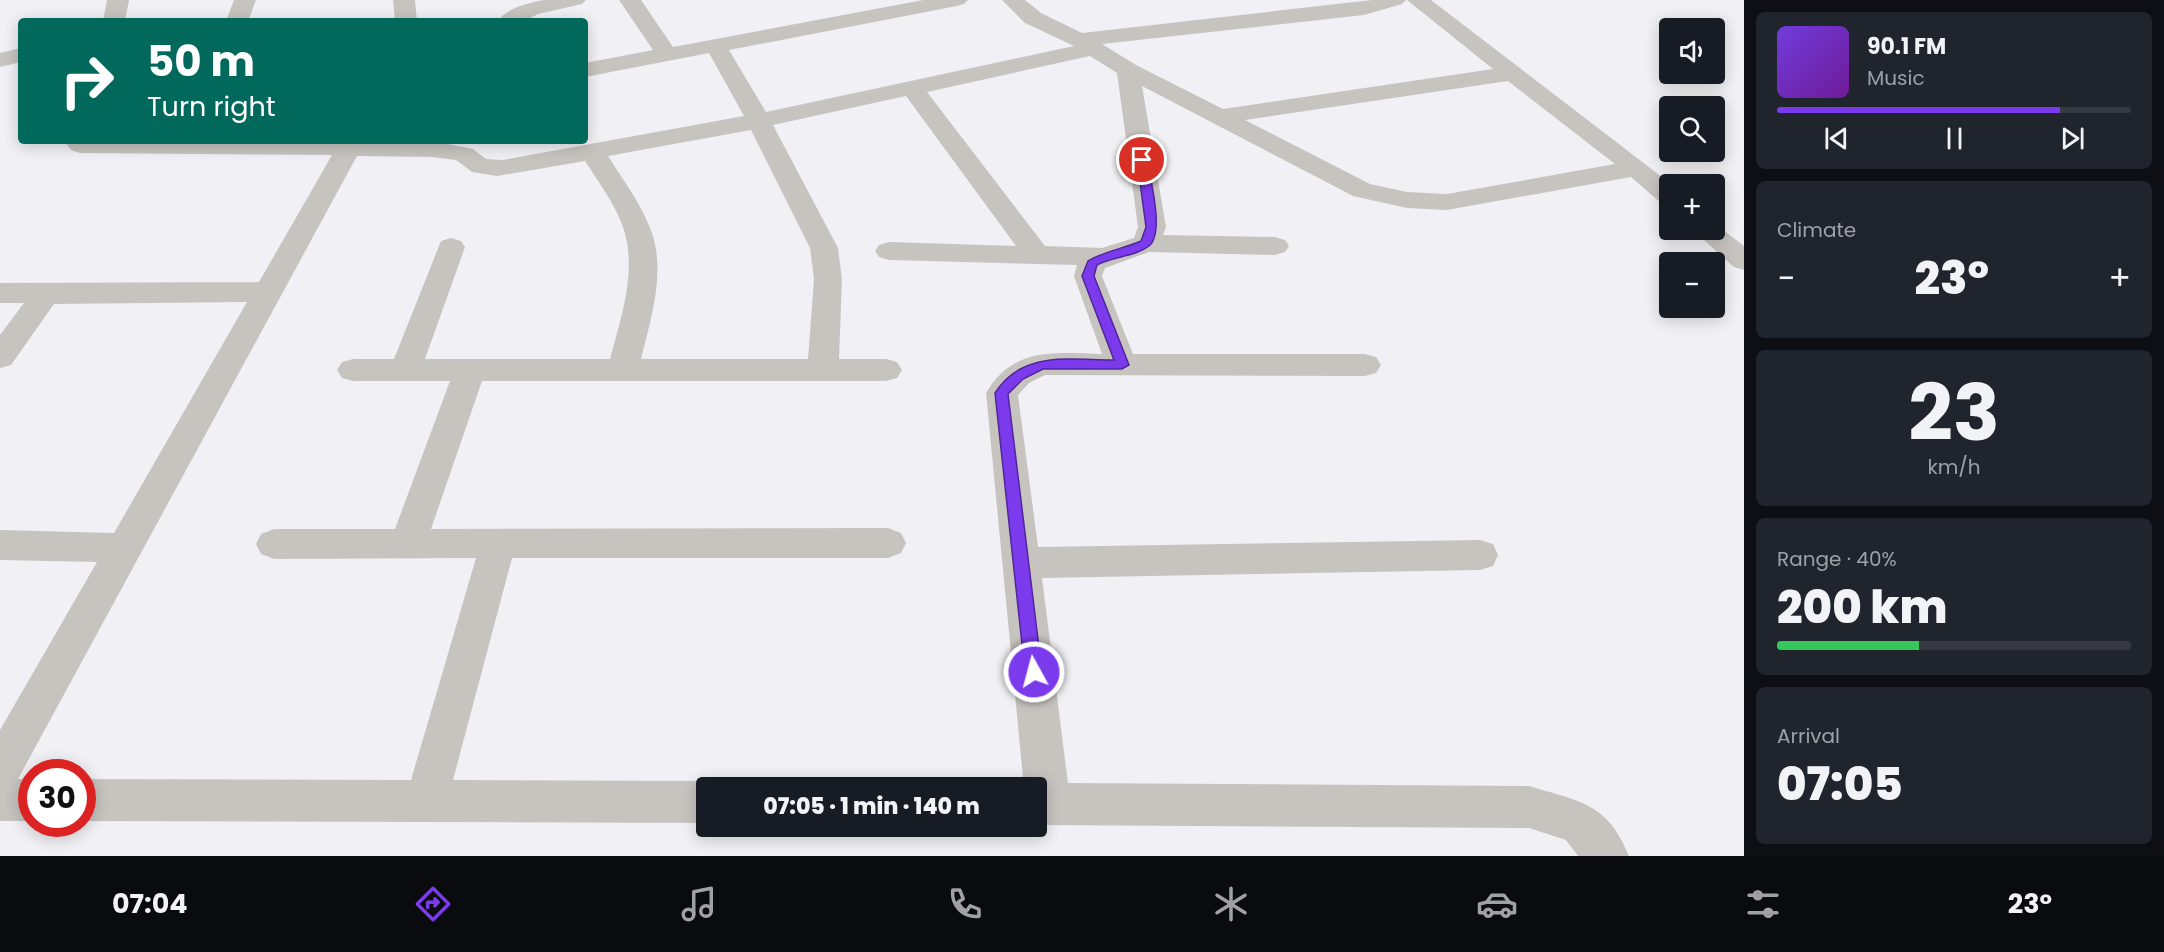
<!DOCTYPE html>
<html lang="en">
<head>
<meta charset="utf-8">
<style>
  :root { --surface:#171b24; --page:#20242c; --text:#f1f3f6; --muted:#9ea1a6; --line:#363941; --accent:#7c3aed }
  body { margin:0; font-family:Poppins,sans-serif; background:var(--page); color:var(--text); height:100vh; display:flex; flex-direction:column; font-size:22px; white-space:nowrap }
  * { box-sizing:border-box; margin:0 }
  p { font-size:20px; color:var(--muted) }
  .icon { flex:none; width:33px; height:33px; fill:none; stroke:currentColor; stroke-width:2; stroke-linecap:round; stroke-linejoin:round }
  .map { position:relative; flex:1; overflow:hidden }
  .drawer { display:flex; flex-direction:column; gap:12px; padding:12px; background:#0d0f14; width:420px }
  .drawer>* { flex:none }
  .top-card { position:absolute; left:18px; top:18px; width:570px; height:126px; border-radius:6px; box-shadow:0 3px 15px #0003; background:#00695c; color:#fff; overflow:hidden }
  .controls { position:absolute; left:1659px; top:18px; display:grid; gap:12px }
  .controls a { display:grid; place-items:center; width:66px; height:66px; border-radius:6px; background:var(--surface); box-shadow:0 3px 15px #0003; font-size:30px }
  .speed { position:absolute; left:18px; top:759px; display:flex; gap:12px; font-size:30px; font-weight:700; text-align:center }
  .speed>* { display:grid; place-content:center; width:78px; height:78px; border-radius:50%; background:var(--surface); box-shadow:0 3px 15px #0003; line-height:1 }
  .speed .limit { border:9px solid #d22; background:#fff; color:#111 }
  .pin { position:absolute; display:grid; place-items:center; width:51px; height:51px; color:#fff; margin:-26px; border:3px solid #fff; border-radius:50%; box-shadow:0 2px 6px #0007 }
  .me { position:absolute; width:66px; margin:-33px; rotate:353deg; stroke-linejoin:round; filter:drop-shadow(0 0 4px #0008) }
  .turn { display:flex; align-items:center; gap:21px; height:126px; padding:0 30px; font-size:27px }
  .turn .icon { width:78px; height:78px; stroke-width:2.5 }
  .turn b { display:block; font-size:42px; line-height:51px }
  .big { font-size:45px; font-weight:800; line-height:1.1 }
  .drawer .card { flex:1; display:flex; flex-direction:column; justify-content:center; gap:9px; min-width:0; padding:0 21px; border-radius:9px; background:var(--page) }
  .drawer .dial { align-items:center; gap:0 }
  .dial b { font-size:78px; line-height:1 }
  .song { display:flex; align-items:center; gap:18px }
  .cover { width:72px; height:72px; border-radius:9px; background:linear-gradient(135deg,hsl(260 70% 55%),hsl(280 70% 35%)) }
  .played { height:6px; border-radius:3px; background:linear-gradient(90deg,var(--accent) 80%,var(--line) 80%) }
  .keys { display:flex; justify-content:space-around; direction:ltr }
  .heat { display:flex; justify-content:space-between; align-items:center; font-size:33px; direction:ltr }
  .charge { height:9px; border-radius:4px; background:linear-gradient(90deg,#34c759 40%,var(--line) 0) }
  .trip { position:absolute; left:696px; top:777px; width:351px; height:60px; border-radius:6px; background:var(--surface); box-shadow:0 3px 15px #0003; font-weight:800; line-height:60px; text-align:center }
  .tabs { display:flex; height:96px; justify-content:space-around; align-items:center; background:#090b0e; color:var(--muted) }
  .tabs .icon { width:42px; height:42px }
  .tabs .selected { color:var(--accent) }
  .tabs b { font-size:27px; color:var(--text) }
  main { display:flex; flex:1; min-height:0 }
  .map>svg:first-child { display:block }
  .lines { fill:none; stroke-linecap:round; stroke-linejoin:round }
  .street { fill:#c7c4c0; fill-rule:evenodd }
  .route { fill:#7c3aed; stroke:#51269a; stroke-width:1.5 }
</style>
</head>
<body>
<main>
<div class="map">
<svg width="1744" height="856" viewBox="0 0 1744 856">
  <rect width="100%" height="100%" fill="#f1f1f5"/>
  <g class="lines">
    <g class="street">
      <polygon points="107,0 129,0 125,21 103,21"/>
      <polygon points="234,0 256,0 248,21 226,21"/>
      <polygon points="393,0 415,0 417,21 395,21"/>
      <path d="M544 0H586L582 4 538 14 525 21H498C508 7 529 3 544 0Z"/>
      <path d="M619 0H641L673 47 923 0H968L964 4 957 6 729 50 766 112 1074 46 1025 23 1002 0H1025L1041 13 1082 33 1372 0H1406L1402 4 1364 15 1102 44 1136 65 1223 109 1493 69 1407 0H1431L1671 184 1670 205 1661 203 1631 177 1447 210 1407 208 1353 196 1142 86 1166 227 1163 235 1275 237 1285 240 1289 246 1285 252 1275 255 1149 252 1105 268 1102 276 1133 354H1365L1376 357 1381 365 1376 373 1365 376 1045 375 1029 383 1018 395 1038 547 1480 540 1493 544 1498 555 1493 566 1480 570 1042 578 1068 783 1529 786C1579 801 1608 803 1629 856H1578L1566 840 1529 828 1036 825V788H1024L986 393C1013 346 1056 353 1102 354L1074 276 1077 265 889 260 879 257 875 251 879 245 889 242 1016 246 906 96 773 125 838 248 842 279 839 359H886L897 362 902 370 897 378 886 381H482L431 529 888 528 901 533 906 543 901 553 888 558H512L453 780 706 781 722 788H706V823L82 821V779L411 780 476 558 274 559 261 554 256 544 261 534 274 529H395L450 381H353L342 378 337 370 342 362 353 359H394L441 241 451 238 461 241 465 247 425 359H610C621 318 637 272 624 230 616 205 599 183 585 161L497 176 472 172 456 160 432 157 357 156 18 779H32V821H0V730L97 562 0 560V530L114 533 247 302 54 304 11 365 0 368V335L24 303H0V283L259 282 332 155 80 153 71 150 67 145 70 141H432L473 149 486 159 503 160 744 116 709 53 585 77V63L653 50ZM1090 56 1117 73 1138 227 1134 238 1102 248 1045 246 927 92ZM1508 81 1615 164 1447 194 1407 192 1370 184 1245 120ZM751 130 810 248 814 279 808 359H641C651 318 667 269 650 228 640 202 623 180 608 156Z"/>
      <polygon points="21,48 21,62 0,67 0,53"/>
      <polygon points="1714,223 1744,246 1744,270 1734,267 1693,230 1714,230"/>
    </g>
  </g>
  <path class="route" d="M1142 157 1147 160C1150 178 1165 233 1149 246 1135 257 1113 256 1097 265L1094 276 1129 365 1122 369H1043L1023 379 1008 394 1042 672 1039 677 1034 680 1028 677 1025 672 995 393C1022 350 1070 360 1114 360L1082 276 1088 261C1104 251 1123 249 1141 241L1146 227 1137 160Z"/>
</svg>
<div class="controls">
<a><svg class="icon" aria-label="sound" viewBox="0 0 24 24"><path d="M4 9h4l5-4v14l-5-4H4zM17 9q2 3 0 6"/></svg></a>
<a><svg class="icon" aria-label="search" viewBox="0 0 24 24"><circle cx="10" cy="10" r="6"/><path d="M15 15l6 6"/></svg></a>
<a>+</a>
<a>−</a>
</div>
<div class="speed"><div class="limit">30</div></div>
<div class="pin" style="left:1142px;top:160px;background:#d93025"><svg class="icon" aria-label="arrive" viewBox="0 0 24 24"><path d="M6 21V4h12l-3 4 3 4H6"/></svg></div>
<svg class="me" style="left:1034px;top:672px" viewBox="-20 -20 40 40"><circle r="17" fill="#7c3aed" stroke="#fff" stroke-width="3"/><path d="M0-11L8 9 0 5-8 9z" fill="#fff"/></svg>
<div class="trip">07:05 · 1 min · 140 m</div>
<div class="top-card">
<div class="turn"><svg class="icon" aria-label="right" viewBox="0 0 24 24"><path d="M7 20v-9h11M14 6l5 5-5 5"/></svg><div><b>50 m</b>Turn right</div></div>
</div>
</div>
<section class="drawer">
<div class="card">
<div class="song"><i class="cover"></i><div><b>90.1 FM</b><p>Music</p></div></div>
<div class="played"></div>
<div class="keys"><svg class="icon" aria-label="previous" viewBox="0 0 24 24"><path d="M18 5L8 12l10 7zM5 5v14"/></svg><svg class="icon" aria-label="pause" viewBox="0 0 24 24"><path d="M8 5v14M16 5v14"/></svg><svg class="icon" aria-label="next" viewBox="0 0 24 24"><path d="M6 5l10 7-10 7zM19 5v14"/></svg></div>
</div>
<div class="card"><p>Climate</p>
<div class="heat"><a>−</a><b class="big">23°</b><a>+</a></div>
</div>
<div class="card dial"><b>23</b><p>km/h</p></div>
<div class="card"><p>Range · 40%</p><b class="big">200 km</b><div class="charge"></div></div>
<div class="card"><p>Arrival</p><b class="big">07:05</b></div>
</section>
</main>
<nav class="tabs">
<b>07:04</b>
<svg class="icon selected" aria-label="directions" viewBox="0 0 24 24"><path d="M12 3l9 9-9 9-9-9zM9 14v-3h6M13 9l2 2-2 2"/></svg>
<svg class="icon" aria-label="music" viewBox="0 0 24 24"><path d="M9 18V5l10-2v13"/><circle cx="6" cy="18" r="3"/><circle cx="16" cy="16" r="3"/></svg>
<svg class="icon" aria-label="phone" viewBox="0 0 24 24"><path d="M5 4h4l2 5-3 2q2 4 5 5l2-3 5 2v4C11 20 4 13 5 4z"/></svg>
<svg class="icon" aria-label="climate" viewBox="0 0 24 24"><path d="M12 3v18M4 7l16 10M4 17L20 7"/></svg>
<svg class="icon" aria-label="car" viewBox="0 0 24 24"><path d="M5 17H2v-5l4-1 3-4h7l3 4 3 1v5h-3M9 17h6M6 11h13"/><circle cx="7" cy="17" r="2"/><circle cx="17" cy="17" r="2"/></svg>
<svg class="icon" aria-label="filters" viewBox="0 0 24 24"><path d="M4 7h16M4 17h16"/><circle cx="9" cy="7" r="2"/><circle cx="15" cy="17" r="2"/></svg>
<b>23°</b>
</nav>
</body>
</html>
